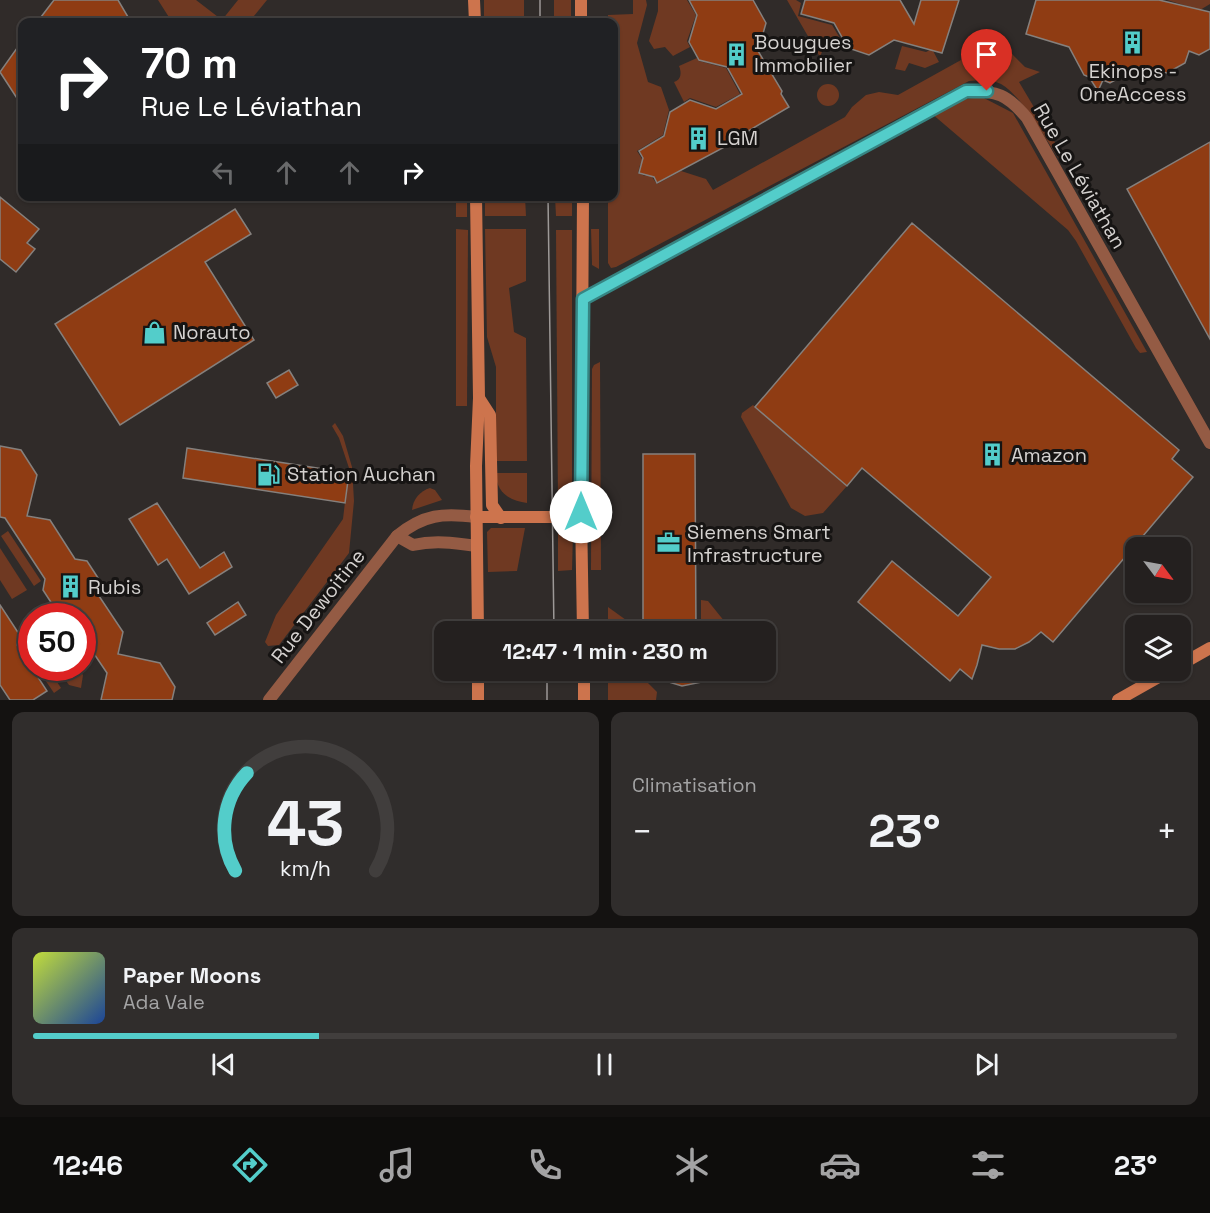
<!DOCTYPE html>
<html lang="fr">
<head>
<meta charset="utf-8">
<style>
  :root { --surface:#24201f; --page:#302d2c; --text:#f1f3f6; --muted:#a3a3a4; --line:#413e3d; --accent:#53cdca }
  body { margin:0; font-family:"Space Grotesk",sans-serif; background:var(--page); color:var(--text); height:100vh; display:flex; flex-direction:column; font-size:22px; white-space:nowrap }
  * { box-sizing:border-box; margin:0 }
  p { font-size:20px; color:var(--muted) }
  .icon { flex:none; width:33px; height:33px; fill:none; stroke:currentColor; stroke-width:2; stroke-linecap:round; stroke-linejoin:round }
  .map { position:relative; height:700px; overflow:hidden }
  .details { display:flex; flex-direction:column; gap:12px; padding:12px; background:#141211; flex:1 }
  .details>* { flex:none }
  .guide { position:absolute; left:18px; top:18px; width:600px; height:183px; border-radius:12px; box-shadow:0 2px 4px #0004,0 0 0 2px var(--line); background:#202124; color:#fff; overflow:hidden }
  .needle { width:39px; rotate:122deg }
  .buttons { position:absolute; left:1125px; top:537px; display:grid; gap:12px }
  .buttons a { display:grid; place-items:center; width:66px; height:66px; border-radius:12px; background:var(--surface); box-shadow:0 2px 4px #0004,0 0 0 2px var(--line); font-size:30px }
  .speed { position:absolute; left:18px; top:603px; display:flex; gap:12px; font-size:30px; font-weight:700; text-align:center }
  .speed>* { display:grid; place-content:center; width:78px; height:78px; border-radius:50%; background:var(--surface); box-shadow:0 2px 4px #0004,0 0 0 2px var(--line); line-height:1 }
  .speed .limit { border:9px solid #d22; background:#fff; color:#111 }
  .pin { position:absolute; display:grid; place-items:center; width:51px; height:51px; color:#fff; margin:-62px -26px; border-radius:50% 50% 50% 0; rotate:-45deg; box-shadow:0 0 6px #0007 }
  .pin .icon { rotate:45deg }
  .me { position:absolute; width:66px; margin:-33px; rotate:0deg; stroke-linejoin:round; filter:drop-shadow(0 0 4px #0008) }
  .turn { display:flex; align-items:center; gap:21px; height:126px; padding:0 24px; font-size:27px }
  .turn .icon { width:78px; height:78px; stroke-width:2.5 }
  .turn b { display:block; font-size:42px; line-height:51px }
  .lanes { display:flex; align-items:center; height:57px; padding:0 24px; background:#0003; justify-content:center; gap:30px; direction:ltr }
  .lanes .off { opacity:.35 }
  .big { font-size:45px; font-weight:700; line-height:1.1 }
  .details .tile { flex:1; display:flex; flex-direction:column; justify-content:center; gap:9px; min-width:0; padding:0 21px; border-radius:12px; background:var(--page) }
  .details .dial { align-items:center; gap:0 }
  .dial svg { height:156px; overflow:visible; fill:none; stroke:var(--line); stroke-width:7; stroke-linecap:round; text-anchor:middle }
  .dial text { fill:var(--text); stroke:none }
  .song { display:flex; align-items:center; gap:18px }
  .cover { width:72px; height:72px; border-radius:9px; background:linear-gradient(135deg,hsl(70 70% 55%),hsl(220 70% 35%)) }
  .played { height:6px; border-radius:3px; background:linear-gradient(90deg,var(--accent) 25%,var(--line) 25%) }
  .keys { display:flex; justify-content:space-around; direction:ltr }
  .heat { display:flex; justify-content:space-between; align-items:center; font-size:33px; direction:ltr }
  .details .tiles { flex:1; display:grid; gap:12px; grid-template-columns:1fr 1fr }
  .tile:last-child { grid-column:span 2 }
  .trip { position:absolute; left:434px; top:621px; width:342px; height:60px; border-radius:12px; background:var(--surface); box-shadow:0 2px 4px #0004,0 0 0 2px var(--line); font-weight:700; line-height:60px; text-align:center }
  .menu { display:flex; height:96px; justify-content:space-around; align-items:center; background:#0e0d0c; color:var(--muted) }
  .menu .icon { width:42px; height:42px }
  .menu .selected { color:var(--accent) }
  .menu b { font-size:27px; color:var(--text) }
  .map>svg:first-child { display:block }
  .green { fill:#6f3922 }
  .building { fill:#8f3c13; stroke:#85807d; stroke-width:1.5 }
  .lines { fill:none; stroke-linecap:round; stroke-linejoin:round }
  .street { stroke:#945b44; stroke-width:12 }
  .secondary { stroke:#cd744d; stroke-width:12 }
  .tram { stroke:#9d9997; stroke-width:1.5 }
  .route-casing { stroke:#368583; stroke-width:15 }
  .route { stroke:#53cdca; stroke-width:10 }
  .labels { text-anchor:middle; stroke-width:6; stroke-linejoin:round; paint-order:stroke }
  .poi-label { font-size:20px; fill:#d4d1cf; stroke:#161413; text-anchor:start }
  .street-label { font-size:20px; fill:#d4d1cf; stroke:#161413 }
</style>
</head>
<body>
<div class="map">
<svg width="1210" height="700" viewBox="0 0 1210 700">
  <rect width="100%" height="100%" fill="#302b29"/>
  <g class="green">
    <polygon points="158,0 196,0 222,20 238,0 267,0 249,22 172,22"/>
    <rect x="484" y="0" width="40" height="22"/>
    <rect x="554" y="0" width="17" height="22"/>
    <path d="M633 0H646L647 5 637 43 648 82 661 87 669 110 663 135 637 151 644 162 640 165 638 173 645 176 649 173 657 184 681 171 706 179 713 190 845 117 852 107 866 95 879 92 898 95 979 50 994 31 997 32 1013 55 1025 67 1040 72 1019 82 1063 156 1059 159C1045 138 1022 96 1001 84 991 79 980 80 969 81L616 267 611 268 608 263V197L614 196V22H608V15L633 14Z"/>
    <polygon points="658,0 687,0 696,15 687,41 690,47 673,56 665,47 654,49 649,41 658,11"/>
    <polygon points="787,0 796,0 801,3 798,16 832,25 846,48 826,41 820,57"/>
    <polygon points="1167,0 1210,0 1210,4 1200,10"/>
    <polygon points="902,46 926,52 932,49 939,62 925,68 909,63 905,71 895,69"/>
    <path d="M697 58 699 61 726 68 740 94 716 107 690 98 684 102 674 82C681 80 682 73 679 66Z"/>
    <circle cx="828" cy="95" r="11"/>
    <polygon points="982,97 1013,113 1147,352 1140,353 1136,348 1076,241 1068,230 931,113 955,100"/>
    <rect x="456" y="197" width="11" height="20"/>
    <polygon points="485,197 525,197 526,216 485,216"/>
    <polygon points="555,197 572,197 572,216 556,216"/>
    <polygon points="456,229 468,230 467,406 456,406"/>
    <polygon points="485,229 526,229 526,281 509,288 514,332 526,338 527,461 496,461 496,367 487,337"/>
    <polygon points="591,229 599,229 599,269 592,265 592,262"/>
    <polygon points="556,230 572,230 572,487 569,496 561,502 558,502"/>
    <polygon points="600,362 601,570 591,570 592,369 594,365"/>
    <polygon points="753,405 847,486 823,513 805,516 791,508 741,417 742,413"/>
    <polygon points="335,423 343,436 352,467 354,501 349,553 279,645 268,646 265,642 276,615 343,519 349,468 339,438 332,426"/>
    <path d="M496 473H527V503C509 501 496 492 496 473Z"/>
    <path d="M430 488 435 490 442 500 412 510C413 499 420 491 430 488Z"/>
    <polygon points="558,527 570,527 573,532 572,570 558,571"/>
    <polygon points="491,528 525,528 517,571 488,572 487,532"/>
    <polygon points="8,531 41,581 34,586 1,536"/>
    <polygon points="0,548 27,590 12,599 0,580"/>
    <polygon points="701,600 708,601 725,622 710,631 701,631"/>
    <polygon points="608,607 626,620 626,629 608,629"/>
    <polygon points="37,668 48,668 61,688 54,693"/>
    <polygon points="57,668 78,668 83,675 81,688 69,685"/>
    <polygon points="643,678 657,692 656,700 608,700 608,679"/>
  </g>
  <g class="building">
    <polygon points="54,0 118,0 131,22 55,22 41,17"/>
    <polygon points="689,0 753,0 766,23 758,51 782,91 781,94 789,107 733,140 732,143 657,183 654,177 639,173 643,158 639,151 664,136 670,112 690,100 716,109 742,94 727,67 699,60 689,42 697,15"/>
    <polygon points="805,0 900,0 914,24 921,0 959,0 942,53 894,40 869,55 848,48 834,23 801,14"/>
    <polygon points="1036,0 1159,0 1210,12 1210,49 1199,55 1189,51 1185,63 1167,73 1139,67 1110,83 1103,80 1098,91 1089,77 1084,75 1069,47 1026,34"/>
    <polygon points="22,41 22,106 0,72"/>
    <polygon points="1210,142 1210,339 1127,189"/>
    <polygon points="0,197 39,229 27,243 35,249 16,272 0,259"/>
    <polygon points="235,209 251,234 205,262 254,340 120,425 55,324"/>
    <polygon points="912,223 1179,450 1172,459 1193,477 1053,642 1041,632 1029,642 1015,649 999,649 982,645 977,665 972,679 960,669 950,681 858,602 892,561 958,616 991,577 862,468 847,486 755,407"/>
    <polygon points="289,370 298,385 276,398 267,383"/>
    <polygon points="0,446 21,450 37,475 27,516 50,520 75,559 87,561 100,581 97,593 123,632 118,654 160,663 175,687 172,700 101,700 107,673 82,636 82,616 70,616 67,612 56,610 43,590 45,579 5,518 0,517"/>
    <polygon points="187,448 349,473 345,503 183,478"/>
    <polygon points="643,454 695,454 696,632 643,632"/>
    <polygon points="157,503 200,568 224,552 232,567 189,594 167,559 158,565 129,519"/>
    <polygon points="238,602 246,615 215,635 207,623"/>
    <polygon points="0,605 19,634 17,645 47,691 33,700 10,700 0,685"/>
    <polygon points="640,670 722,670 722,678 682,686 639,673"/>
  </g>
  <g class="lines">
    <g class="street">
      <path d="M583 299 967 91C997 91 1007 94 1027 118L1210 443"/>
      <path d="M397 536 413 545C435 540 455 543 477 546"/>
      <path d="M269 700 397 536C424 514 443 513 476 517"/>
    </g>
    <g class="secondary">
      <polyline points="474,0 475,22"/>
      <polyline points="581,0 581,22"/>
      <polyline points="476,196 479,398 476,466 478,632"/>
      <polyline points="583,196 581,512 583,632"/>
      <polyline points="479,398 490,415 492,505 501,518"/>
      <polyline points="476,517 572,517 581,512"/>
      <polyline points="1180,665 1210,648"/>
      <polyline points="478,670 478,700"/>
      <polyline points="584,670 584,700"/>
      <polyline points="1118,700 1171,670"/>
    </g>
    <g class="tram">
      <polyline points="540,0 540,22"/>
      <polyline points="548,196 554,632"/>
      <polyline points="547,670 547,700"/>
    </g>
  </g>
  <g class="lines">
    <defs>
      <polyline id="route" points="581,512 583,299 966,91 987,91"/>
    </defs>
    <use href="#route" class="route-casing"/>
    <use href="#route" class="route"/>
  </g>
  <defs>
    <symbol id="building-bare" viewBox="-9 -9 18 18"><path d="M-4-6H4V6H1V3H-1V6H-4ZM-2.5-4.3h1.7v1.8h-1.7ZM.8-4.3h1.7v1.8H.8ZM-2.5-1h1.7V.8h-1.7ZM.8-1h1.7V.8H.8Z" fill="#53cdca" stroke="#161413" stroke-width="2.5" paint-order="stroke"/></symbol>
    <symbol id="shop-bare" viewBox="-9 -9 18 18"><path d="M-5-2.5h2.3a2.7 3.5 0 0 1 5.4 0H5L5.5 6h-11ZM-1.5-2.5h3a1.5 2.3 0 0 0-3 0Z" fill="#53cdca" stroke="#161413" stroke-width="2.5" paint-order="stroke"/></symbol>
    <symbol id="fuel-bare" viewBox="-9 -9 18 18"><path d="M-5.5-6h7V0h2V4h1.3V-2.5L3-4.5l.8-.8L6-3V5H2.5V1h-1V6h-7ZM-4.2-4.7v3.2H.2V-4.7Z" fill="#53cdca" stroke="#161413" stroke-width="2.5" paint-order="stroke"/></symbol>
    <symbol id="office-bare" viewBox="-9 -9 18 18"><path d="M-6-3h4V-5.5h4V-3h4V5H-6ZM-1-4.5V-3h2v-1.5ZM-6 0V1H6V0Z" fill="#53cdca" stroke="#161413" stroke-width="2.5" paint-order="stroke"/></symbol>
  </defs>
  <g fill-rule="evenodd">
    <use href="#building-bare" x="1116" y="26" width="33" height="33"/>
    <use href="#building-bare" x="720" y="38" width="33" height="33"/>
    <use href="#building-bare" x="682" y="122" width="33" height="33"/>
    <use href="#shop-bare" x="138" y="316" width="33" height="33"/>
    <use href="#building-bare" x="976" y="438" width="33" height="33"/>
    <use href="#fuel-bare" x="252" y="458" width="33" height="33"/>
    <use href="#office-bare" x="652" y="526" width="33" height="33"/>
    <use href="#building-bare" x="54" y="570" width="33" height="33"/>
  </g>
  <g class="labels">
    <g class="poi-label">
      <text x="754" y="49">Bouygues<tspan x="754" dy="23">Immobilier</tspan></text>
      <text x="1133" y="78" text-anchor="middle">Ekinops -<tspan x="1133" dy="23">OneAccess</tspan></text>
      <text x="717" y="145">LGM</text>
      <text x="173" y="339">Norauto</text>
      <text x="1011" y="462">Amazon</text>
      <text x="287" y="481">Station Auchan</text>
      <text x="687" y="539">Siemens Smart<tspan x="687" dy="23">Infrastructure</tspan></text>
      <text x="88" y="594">Rubis</text>
    </g>
    <g class="street-label">
      <text transform="translate(1080 176) rotate(60)" y="7">Rue Le Léviathan</text>
      <text transform="translate(318 606) rotate(-52)" y="7">Rue Dewoitine</text>
    </g>
  </g>
</svg>
<div class="buttons">
<a><svg class="needle" viewBox="-14 -14 28 28"><path d="M0-13l5 13h-10z" fill="#e53935"/><path d="M0 13l5-13h-10z" fill="#a3a3a4"/></svg></a>
<a><svg class="icon" aria-label="layers" viewBox="0 0 24 24"><path d="M12 4l9 5-9 5-9-5zM3 14l9 5 9-5"/></svg></a>
</div>
<div class="speed"><div class="limit">50</div></div>
<div class="pin" style="left:987px;top:91px;background:#d93025"><svg class="icon" aria-label="arrive" viewBox="0 0 24 24"><path d="M6 21V4h12l-3 4 3 4H6"/></svg></div>
<svg class="me" style="left:581px;top:512px" viewBox="-20 -20 40 40"><circle r="19" fill="#fff"/><path d="M0-13L10 11 0 6-10 11z" fill="#53cdca"/></svg>
<div class="trip">12:47 · 1 min · 230 m</div>
<div class="guide">
<div class="turn"><svg class="icon" aria-label="right" viewBox="0 0 24 24"><path d="M7 20v-9h11M14 6l5 5-5 5"/></svg><div><b>70 m</b>Rue Le Léviathan</div></div>
<div class="lanes"><svg class="icon off" aria-label="left" viewBox="0 0 24 24"><path d="M17 20v-9H6M10 6l-5 5 5 5"/></svg><svg class="icon off" aria-label="ahead" viewBox="0 0 24 24"><path d="M12 20V5M6 11l6-6 6 6"/></svg><svg class="icon off" aria-label="ahead" viewBox="0 0 24 24"><path d="M12 20V5M6 11l6-6 6 6"/></svg><svg class="icon" aria-label="right" viewBox="0 0 24 24"><path d="M7 20v-9h11M14 6l5 5-5 5"/></svg></div>
</div>
</div>
<section class="details">
<div class="tiles">
<div class="tile dial"><svg viewBox="0 0 100 80">
<path d="M14 69A42 42 0 1 1 86 69"/>
<path d="M14 69A42 42 0 0 1 20 19" stroke="#53cdca"/>
<text x="50" y="56" font-size="32" font-weight="700">43</text>
<text x="50" y="72" font-size="11">km/h</text>
</svg></div>
<div class="tile"><p>Climatisation</p>
<div class="heat"><a>−</a><b class="big">23°</b><a>+</a></div>
</div>
<div class="tile">
<div class="song"><i class="cover"></i><div><b>Paper Moons</b><p>Ada Vale</p></div></div>
<div class="played"></div>
<div class="keys"><svg class="icon" aria-label="previous" viewBox="0 0 24 24"><path d="M18 5L8 12l10 7zM5 5v14"/></svg><svg class="icon" aria-label="pause" viewBox="0 0 24 24"><path d="M8 5v14M16 5v14"/></svg><svg class="icon" aria-label="next" viewBox="0 0 24 24"><path d="M6 5l10 7-10 7zM19 5v14"/></svg></div>
</div>
</div>
</section>
<nav class="menu">
<b>12:46</b>
<svg class="icon selected" aria-label="directions" viewBox="0 0 24 24"><path d="M12 3l9 9-9 9-9-9zM9 14v-3h6M13 9l2 2-2 2"/></svg>
<svg class="icon" aria-label="music" viewBox="0 0 24 24"><path d="M9 18V5l10-2v13"/><circle cx="6" cy="18" r="3"/><circle cx="16" cy="16" r="3"/></svg>
<svg class="icon" aria-label="phone" viewBox="0 0 24 24"><path d="M5 4h4l2 5-3 2q2 4 5 5l2-3 5 2v4C11 20 4 13 5 4z"/></svg>
<svg class="icon" aria-label="climate" viewBox="0 0 24 24"><path d="M12 3v18M4 7l16 10M4 17L20 7"/></svg>
<svg class="icon" aria-label="car" viewBox="0 0 24 24"><path d="M5 17H2v-5l4-1 3-4h7l3 4 3 1v5h-3M9 17h6M6 11h13"/><circle cx="7" cy="17" r="2"/><circle cx="17" cy="17" r="2"/></svg>
<svg class="icon" aria-label="filters" viewBox="0 0 24 24"><path d="M4 7h16M4 17h16"/><circle cx="9" cy="7" r="2"/><circle cx="15" cy="17" r="2"/></svg>
<b>23°</b>
</nav>
</body>
</html>
